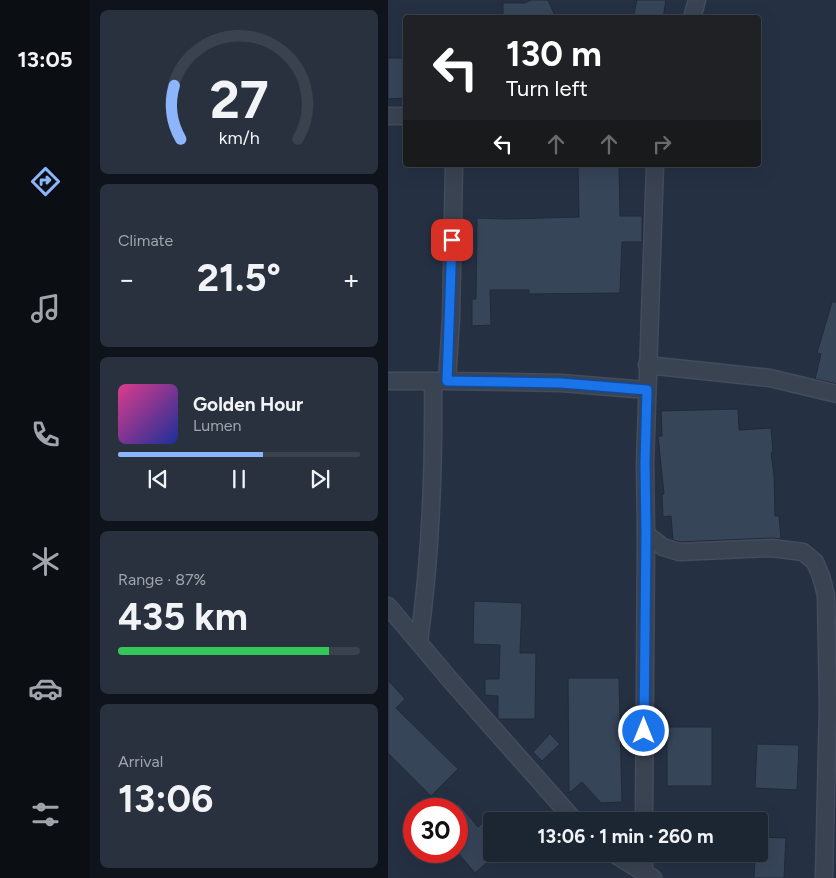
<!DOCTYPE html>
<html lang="en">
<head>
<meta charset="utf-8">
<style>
  :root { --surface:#1c2532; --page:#29313e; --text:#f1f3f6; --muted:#a0a5ac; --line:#3a424d; --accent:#8cb5fc }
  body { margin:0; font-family:Figtree,sans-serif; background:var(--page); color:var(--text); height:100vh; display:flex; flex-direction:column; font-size:19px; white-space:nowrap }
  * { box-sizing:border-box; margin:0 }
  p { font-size:16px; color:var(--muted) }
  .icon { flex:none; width:28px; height:28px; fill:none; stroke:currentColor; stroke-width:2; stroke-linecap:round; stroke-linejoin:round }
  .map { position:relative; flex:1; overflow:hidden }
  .side { display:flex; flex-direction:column; gap:10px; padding:10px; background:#0f141c; width:298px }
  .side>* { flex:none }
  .top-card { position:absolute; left:15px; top:15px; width:358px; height:152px; border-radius:5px; box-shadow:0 5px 20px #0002,0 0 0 1px var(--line); background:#202124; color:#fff; overflow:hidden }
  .speed { position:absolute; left:15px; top:798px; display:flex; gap:10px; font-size:25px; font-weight:700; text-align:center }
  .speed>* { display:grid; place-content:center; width:65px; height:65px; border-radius:50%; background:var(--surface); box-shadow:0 5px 20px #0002,0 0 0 1px var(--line); line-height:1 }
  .speed .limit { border:8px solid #d22; background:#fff; color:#111 }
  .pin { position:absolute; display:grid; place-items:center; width:42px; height:42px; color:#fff; margin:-21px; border-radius:10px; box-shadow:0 2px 8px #0006 }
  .me { position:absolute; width:55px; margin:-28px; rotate:0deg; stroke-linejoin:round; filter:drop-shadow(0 0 4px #0008) }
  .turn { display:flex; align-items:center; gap:18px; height:105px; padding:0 20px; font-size:22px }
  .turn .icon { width:65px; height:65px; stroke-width:2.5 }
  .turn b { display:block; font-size:35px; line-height:42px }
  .lanes { display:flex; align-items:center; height:48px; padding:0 20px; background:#0003; justify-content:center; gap:25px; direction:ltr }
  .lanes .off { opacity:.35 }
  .big { font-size:38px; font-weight:700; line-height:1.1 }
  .side .card { flex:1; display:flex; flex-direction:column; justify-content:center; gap:8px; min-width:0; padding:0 18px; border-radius:8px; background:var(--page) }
  .side .dial { align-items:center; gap:0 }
  .dial svg { height:130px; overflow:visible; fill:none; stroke:var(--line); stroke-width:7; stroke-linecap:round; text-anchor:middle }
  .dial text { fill:var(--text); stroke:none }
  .song { display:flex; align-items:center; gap:15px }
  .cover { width:60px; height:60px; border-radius:8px; background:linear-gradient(135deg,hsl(330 70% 55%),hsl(230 70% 35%)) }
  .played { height:5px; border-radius:2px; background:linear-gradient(90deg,var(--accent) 60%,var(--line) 60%) }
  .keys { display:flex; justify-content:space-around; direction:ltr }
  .heat { display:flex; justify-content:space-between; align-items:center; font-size:28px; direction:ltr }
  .charge { height:8px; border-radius:4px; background:linear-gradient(90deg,#34c759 87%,var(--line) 0) }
  .trip { position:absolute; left:95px; top:812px; width:285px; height:50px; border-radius:5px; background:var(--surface); box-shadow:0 5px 20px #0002,0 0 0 1px var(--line); font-weight:700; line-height:50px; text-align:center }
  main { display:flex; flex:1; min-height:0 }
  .menu { display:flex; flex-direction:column; width:90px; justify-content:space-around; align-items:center; background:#0b0f14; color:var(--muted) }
  .menu .icon { width:35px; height:35px }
  .menu .current { color:var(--accent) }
  .menu b { font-size:22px; color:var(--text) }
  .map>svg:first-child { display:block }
  .building { fill:#374559; stroke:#202a3a }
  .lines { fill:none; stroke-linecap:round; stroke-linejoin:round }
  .minor-casing { stroke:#434c5c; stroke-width:19 }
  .minor { stroke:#3a4352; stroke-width:16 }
  .route-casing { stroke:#114b97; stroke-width:12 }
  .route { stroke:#1a73e8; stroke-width:9 }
</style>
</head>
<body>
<main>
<nav class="menu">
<b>13:05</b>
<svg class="icon current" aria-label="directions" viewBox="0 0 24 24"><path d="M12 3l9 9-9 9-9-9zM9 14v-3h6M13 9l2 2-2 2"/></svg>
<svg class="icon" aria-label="music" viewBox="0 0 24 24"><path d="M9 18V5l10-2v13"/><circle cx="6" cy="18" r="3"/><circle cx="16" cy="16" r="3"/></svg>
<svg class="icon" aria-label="phone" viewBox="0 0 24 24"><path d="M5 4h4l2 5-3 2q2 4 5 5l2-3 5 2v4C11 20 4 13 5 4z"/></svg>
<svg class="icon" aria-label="climate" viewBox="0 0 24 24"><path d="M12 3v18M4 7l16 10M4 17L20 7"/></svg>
<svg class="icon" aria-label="car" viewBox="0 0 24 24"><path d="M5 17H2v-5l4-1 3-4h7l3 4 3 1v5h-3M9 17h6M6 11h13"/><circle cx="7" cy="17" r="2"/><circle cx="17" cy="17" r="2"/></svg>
<svg class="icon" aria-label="filters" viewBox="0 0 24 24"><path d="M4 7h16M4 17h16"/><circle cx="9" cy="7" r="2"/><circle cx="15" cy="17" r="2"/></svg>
</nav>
<section class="side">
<div class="card dial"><svg viewBox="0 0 100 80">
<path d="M14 69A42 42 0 1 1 86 69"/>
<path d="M14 69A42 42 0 0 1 10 36" stroke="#8cb5fc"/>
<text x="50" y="56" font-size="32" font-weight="700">27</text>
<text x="50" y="72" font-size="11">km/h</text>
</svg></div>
<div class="card"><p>Climate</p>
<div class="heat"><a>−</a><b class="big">21.5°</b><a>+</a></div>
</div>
<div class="card">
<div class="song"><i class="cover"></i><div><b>Golden Hour</b><p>Lumen</p></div></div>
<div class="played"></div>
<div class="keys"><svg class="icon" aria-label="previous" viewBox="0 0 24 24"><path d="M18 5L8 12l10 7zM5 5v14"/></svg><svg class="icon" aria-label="pause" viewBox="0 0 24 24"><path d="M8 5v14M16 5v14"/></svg><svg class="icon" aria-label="next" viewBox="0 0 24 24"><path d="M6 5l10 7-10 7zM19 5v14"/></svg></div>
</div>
<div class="card"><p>Range · 87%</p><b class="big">435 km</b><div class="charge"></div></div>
<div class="card"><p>Arrival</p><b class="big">13:06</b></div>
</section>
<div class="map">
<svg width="449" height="878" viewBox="0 0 449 878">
  <rect width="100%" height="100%" fill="#253143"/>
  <g class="building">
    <polygon points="143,0 160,0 168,18 115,18 115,3 137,3"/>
    <polygon points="249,0 278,0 275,18 245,18"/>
    <polygon points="0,58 18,58 18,98 0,99"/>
    <polygon points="190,165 231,165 232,216 254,216 254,242 234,242 232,293 141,294 141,290 102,290 103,325 84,326 84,299 88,299 89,218 117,219 191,217"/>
    <polygon points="444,302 449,302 449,384 427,379 433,354 429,353"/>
    <polygon points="350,409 351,430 383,428 385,452 383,453 386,475 387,516 391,516 393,539 384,538 292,542 285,540 283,516 275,517 274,494 276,494 270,436 274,436 273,411"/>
    <polygon points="86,601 134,603 132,653 148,653 147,719 110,719 110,696 97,695 97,679 111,679 112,645 85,644"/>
    <polygon points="180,678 231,678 234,802 213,803 194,782 181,793"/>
    <polygon points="0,680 17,699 8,708 70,769 43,796 0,753"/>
    <rect x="279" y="727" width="45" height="59"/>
    <polygon points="162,734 172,744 154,761 145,752"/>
    <polygon points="369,744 411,745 409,790 367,788"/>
    <polygon points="69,802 90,827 104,815 104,858 87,873 69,852"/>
    <polygon points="371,837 398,838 396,878 366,878 367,854 371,854"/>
  </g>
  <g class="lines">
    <defs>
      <g id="minor">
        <polyline points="304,18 309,0"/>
        <polyline points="0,116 18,116"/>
        <polyline points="66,165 63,318 59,381 173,383 259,390"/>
        <polyline points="259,365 382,378 449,394"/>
        <polyline points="0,381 55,381"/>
        <polyline points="258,534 275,547 291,552 384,548 415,552 427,562 433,576 438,595 440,706 436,878"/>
        <polyline points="0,606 64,682 187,821"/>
        <path d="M31 641C43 556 46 467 45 381"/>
        <polyline points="256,821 258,534 257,464 267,165"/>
        <polyline points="226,854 265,878"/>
        <polyline points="256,873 256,854"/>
      </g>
    </defs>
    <use href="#minor" class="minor-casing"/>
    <use href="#minor" class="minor"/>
  </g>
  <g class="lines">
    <defs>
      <polyline id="route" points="64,240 59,381 173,383 259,390 257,464 258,534 256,731"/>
    </defs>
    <use href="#route" class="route-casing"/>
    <use href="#route" class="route"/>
  </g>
</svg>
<div class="speed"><div class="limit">30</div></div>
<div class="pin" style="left:64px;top:240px;background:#d93025"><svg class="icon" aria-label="arrive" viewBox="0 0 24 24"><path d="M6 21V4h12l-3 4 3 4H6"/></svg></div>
<svg class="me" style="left:256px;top:731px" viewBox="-20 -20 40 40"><circle r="17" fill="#1a73e8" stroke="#fff" stroke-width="3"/><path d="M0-11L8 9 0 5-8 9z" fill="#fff"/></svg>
<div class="trip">13:06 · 1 min · 260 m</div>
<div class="top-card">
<div class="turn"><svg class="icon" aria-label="left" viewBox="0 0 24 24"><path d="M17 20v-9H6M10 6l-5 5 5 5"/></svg><div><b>130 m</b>Turn left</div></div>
<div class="lanes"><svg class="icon" aria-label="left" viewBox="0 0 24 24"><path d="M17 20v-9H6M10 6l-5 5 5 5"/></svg><svg class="icon off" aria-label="ahead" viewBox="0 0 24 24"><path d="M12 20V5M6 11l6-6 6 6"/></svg><svg class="icon off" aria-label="ahead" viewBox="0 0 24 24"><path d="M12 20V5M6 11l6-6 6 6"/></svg><svg class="icon off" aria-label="right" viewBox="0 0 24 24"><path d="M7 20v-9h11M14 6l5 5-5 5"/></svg></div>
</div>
</div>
</main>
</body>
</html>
